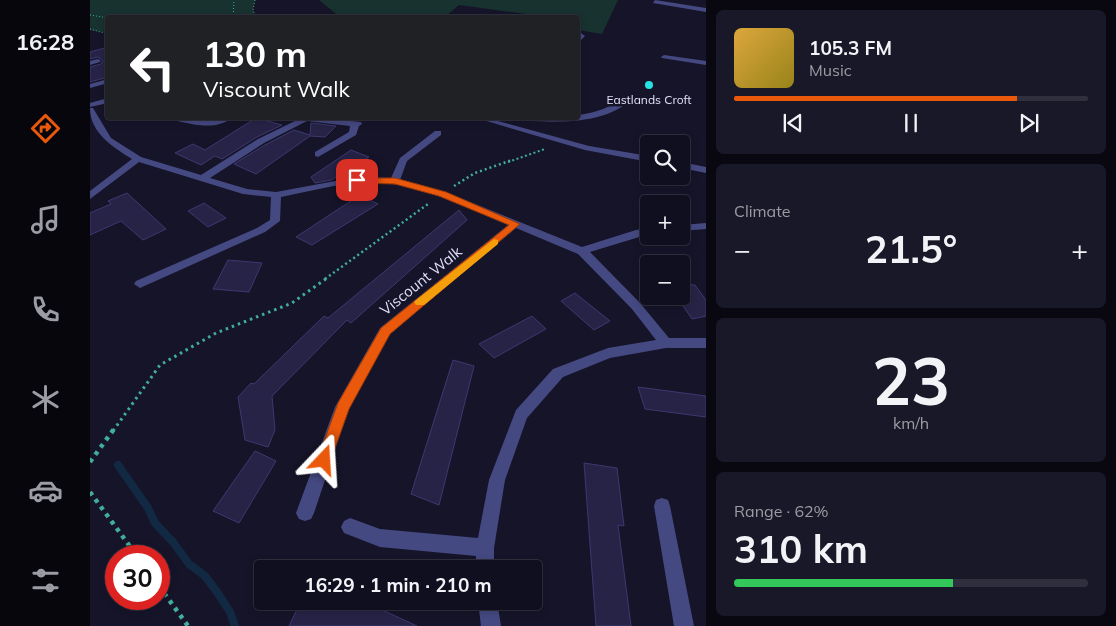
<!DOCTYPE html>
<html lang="en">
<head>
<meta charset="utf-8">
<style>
  :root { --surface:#100f1f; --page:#191828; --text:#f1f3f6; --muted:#9c9ca4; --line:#302f3d; --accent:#ea580c }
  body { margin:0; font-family:Mulish,sans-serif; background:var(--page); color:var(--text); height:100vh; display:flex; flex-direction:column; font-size:19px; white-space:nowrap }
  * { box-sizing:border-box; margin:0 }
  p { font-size:16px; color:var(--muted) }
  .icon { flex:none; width:28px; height:28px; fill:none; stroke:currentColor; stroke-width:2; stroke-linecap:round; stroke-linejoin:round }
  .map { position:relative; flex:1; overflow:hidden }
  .drawer { display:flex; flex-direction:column; gap:10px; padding:10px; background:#090811; width:410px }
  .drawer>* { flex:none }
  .banner { position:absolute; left:15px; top:15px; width:475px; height:105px; border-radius:5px; box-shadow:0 2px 8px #0003,0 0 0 1px var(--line); background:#202124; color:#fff; overflow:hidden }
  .buttons { position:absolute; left:550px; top:135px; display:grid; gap:10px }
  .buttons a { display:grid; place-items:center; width:50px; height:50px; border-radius:5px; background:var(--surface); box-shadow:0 2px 8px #0003,0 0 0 1px var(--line); font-size:25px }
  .speed { position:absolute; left:15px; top:545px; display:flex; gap:10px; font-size:25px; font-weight:700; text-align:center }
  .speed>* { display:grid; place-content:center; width:65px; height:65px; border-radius:50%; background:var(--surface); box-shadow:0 2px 8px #0003,0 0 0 1px var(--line); line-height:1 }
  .speed .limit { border:8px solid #d22; background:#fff; color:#111 }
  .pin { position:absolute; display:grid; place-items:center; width:42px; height:42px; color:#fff; margin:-21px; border-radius:10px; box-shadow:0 2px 8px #0006 }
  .me { position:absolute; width:55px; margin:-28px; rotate:20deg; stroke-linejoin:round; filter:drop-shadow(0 0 4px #0008) }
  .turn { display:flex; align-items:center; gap:18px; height:105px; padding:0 15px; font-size:22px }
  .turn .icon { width:65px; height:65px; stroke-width:2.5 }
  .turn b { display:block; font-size:35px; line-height:42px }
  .big { font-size:38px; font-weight:700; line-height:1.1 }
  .drawer .tile { flex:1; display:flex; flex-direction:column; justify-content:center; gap:8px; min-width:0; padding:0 18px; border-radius:8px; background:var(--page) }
  .drawer .dial { align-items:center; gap:0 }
  .dial b { font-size:65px; line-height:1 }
  .song { display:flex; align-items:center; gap:15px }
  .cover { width:60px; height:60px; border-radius:8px; background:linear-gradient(135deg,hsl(40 70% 55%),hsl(50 70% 35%)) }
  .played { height:5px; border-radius:2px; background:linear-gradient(90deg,var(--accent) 80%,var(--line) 80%) }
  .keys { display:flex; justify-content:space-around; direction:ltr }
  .heat { display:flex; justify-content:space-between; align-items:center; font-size:28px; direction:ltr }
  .charge { height:8px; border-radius:4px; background:linear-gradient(90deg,#34c759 62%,var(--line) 0) }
  .trip { position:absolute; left:164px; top:560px; width:288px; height:50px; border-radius:5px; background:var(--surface); box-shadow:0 2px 8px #0003,0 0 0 1px var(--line); font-weight:700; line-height:50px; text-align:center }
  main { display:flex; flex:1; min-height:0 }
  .menu { display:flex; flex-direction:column; width:90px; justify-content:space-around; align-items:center; background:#06060c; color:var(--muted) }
  .menu .icon { width:35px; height:35px }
  .menu .on { color:var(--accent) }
  .menu b { font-size:22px; color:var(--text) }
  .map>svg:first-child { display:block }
  .green { fill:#18322f }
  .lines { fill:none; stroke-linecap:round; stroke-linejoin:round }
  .stream { stroke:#122944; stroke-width:8 }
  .building { fill:#272347; stroke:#3d3870 }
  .path-far4 { stroke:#41ae9d; stroke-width:1; stroke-dasharray:1 2; stroke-linecap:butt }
  .path-far3 { stroke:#41ae9d; stroke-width:2; stroke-dasharray:2 2.5; stroke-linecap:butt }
  .path-far2 { stroke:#41ae9d; stroke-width:2.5; stroke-dasharray:2 3; stroke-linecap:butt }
  .path-far1 { stroke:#41ae9d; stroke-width:3; stroke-dasharray:2.5 4; stroke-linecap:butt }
  .path { stroke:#41ae9d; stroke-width:4.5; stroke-dasharray:4 5; stroke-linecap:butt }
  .minor { fill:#454982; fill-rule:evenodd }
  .route { fill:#ea580c; stroke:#983908 }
  .slow { fill:#f59e0b }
  .poi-dot { fill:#25e2e3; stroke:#161429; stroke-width:2 }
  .labels { text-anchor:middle; stroke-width:5; stroke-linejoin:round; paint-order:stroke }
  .far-poi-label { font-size:12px; fill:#e1e0fb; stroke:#161429 }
  .street-label { font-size:15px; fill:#e1e0fb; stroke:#161429 }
</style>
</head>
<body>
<main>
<nav class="menu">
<b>16:28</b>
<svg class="icon on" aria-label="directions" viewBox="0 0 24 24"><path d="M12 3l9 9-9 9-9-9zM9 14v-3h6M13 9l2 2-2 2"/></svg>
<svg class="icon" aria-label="music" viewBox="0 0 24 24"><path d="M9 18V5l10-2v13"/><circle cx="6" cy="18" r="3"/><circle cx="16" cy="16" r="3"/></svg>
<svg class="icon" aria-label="phone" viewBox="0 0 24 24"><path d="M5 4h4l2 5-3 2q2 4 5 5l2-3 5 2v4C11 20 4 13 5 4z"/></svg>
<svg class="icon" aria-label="climate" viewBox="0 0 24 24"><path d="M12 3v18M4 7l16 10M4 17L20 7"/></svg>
<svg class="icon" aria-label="car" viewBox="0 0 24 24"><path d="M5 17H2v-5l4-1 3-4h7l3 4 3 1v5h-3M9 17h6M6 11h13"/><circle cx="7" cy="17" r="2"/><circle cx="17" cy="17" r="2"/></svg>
<svg class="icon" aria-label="filters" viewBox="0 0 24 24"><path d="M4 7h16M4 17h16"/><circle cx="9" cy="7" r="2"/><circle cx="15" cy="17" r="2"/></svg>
</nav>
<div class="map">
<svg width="616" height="626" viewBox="0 0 616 626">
  <rect width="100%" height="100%" fill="#161429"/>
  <g class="green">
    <polygon points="0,0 165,0 163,10 166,17 18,18 17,33 0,30"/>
    <polygon points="229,0 528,0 512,34 488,30 488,18 458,17 369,5 355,17 250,17"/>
  </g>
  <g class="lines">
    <polyline class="stream" points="28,465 58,508 65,523 83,542 99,564 115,576 127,592 140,612 145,626"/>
  </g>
  <g class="building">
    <polygon points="18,47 18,77 0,82 0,67 11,64 13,61 8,57 0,59 0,52"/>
    <polygon points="166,118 192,125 167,137 132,159 125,156 111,165 85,153 103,144 115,150"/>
    <polygon points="221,123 246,126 235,137 220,136 166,174 144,164 175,145 204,130 220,135"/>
    <polygon points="261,150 279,157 241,180 225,183 221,177"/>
    <polygon points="37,193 76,229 53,240 31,221 0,235 0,213 21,204 18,201"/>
    <polygon points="270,195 288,204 222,245 206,237"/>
    <polygon points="114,203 136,218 118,227 98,211"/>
    <polygon points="369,210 377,220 261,323 257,320 182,396 185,430 178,447 155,440 148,397 161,383 164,384 234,316 238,318"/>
    <polygon points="138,260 172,263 159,292 123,289"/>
    <polygon points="591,272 602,285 605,285 616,300 616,316 602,319 591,303"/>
    <polygon points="485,293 520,321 504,330 471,301"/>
    <polygon points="442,316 456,329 404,358 389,344"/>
    <polygon points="363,360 384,366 349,505 321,494"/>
    <polygon points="548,387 616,396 616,417 555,409"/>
    <polygon points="165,451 186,461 149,523 123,511"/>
    <polygon points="494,463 527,468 534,526 528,525 541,626 506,626"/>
    <polygon points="211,601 273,601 327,626 199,626"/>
  </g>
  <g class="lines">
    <g class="path-far4">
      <polyline points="165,0 163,10 166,18"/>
      <polyline points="0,15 18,18"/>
      <polyline points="143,18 144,0"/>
      <polyline points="0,29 18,34"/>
    </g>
    <polyline class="path-far3" points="418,162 455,149"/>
    <g class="path-far2">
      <polyline points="364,186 385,173 422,160"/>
      <polyline points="235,279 338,204"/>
    </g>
    <polyline class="path-far1" points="23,431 70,365 126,333 202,303 237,278"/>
    <g class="path">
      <polyline points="0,462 24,429"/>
      <polyline points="0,492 47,556"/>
      <polyline points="69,586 98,626"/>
    </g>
    <g class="minor">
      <polygon points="565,0 616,8 616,12 563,3"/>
      <polygon points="488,31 495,36 488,43"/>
      <polygon points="574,55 616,61 616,65 572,58 571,57"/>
      <polygon points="8,59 11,61 10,62 0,65 0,61"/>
      <polygon points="18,79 18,83 0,88 0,84"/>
      <path d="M536 96 543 98C511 129 455 121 414 120L410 118H488V115C506 113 521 107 536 96Z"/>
      <polygon points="18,98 18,103 0,107 0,103"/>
      <path d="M0 108H3L21 138 51 157 111 175 168 139 207 120 206 118H229L271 122 272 124 269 126 266 135 228 157 225 156V152L259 132 260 126 217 121 174 143 120 178 157 189 186 192 267 177 301 178 310 158 345 131H351V135L317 161 310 180 355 192 492 247 546 230 559 228V234L500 252 550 303 579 338H616V348H576L520 358 473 377 437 418 415 480 404 548V569H386V556L290 547 254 533 251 527 254 521 260 518 290 529 388 538 399 480 426 410 463 369 518 348 566 340 542 309 488 254 426 228 300 334 259 408 224 513 221 519 215 521 209 519 206 513 245 407 290 328 418 225C370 205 320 178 267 183 242 185 216 192 191 197L190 221 175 232 50 288 44 284 46 281 167 228 180 220 181 197 153 194 49 162 0 199V191L42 159C23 147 0 133 0 108Z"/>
      <path d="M87 118 114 121 132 118H142C127 130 104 125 87 121Z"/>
      <polygon points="386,118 397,118 499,146 559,156 559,162 495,150"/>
      <polygon points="591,162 616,167 616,173 591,168"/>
      <polygon points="616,223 616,229 591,231 591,225"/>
      <polygon points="572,498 578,500 580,506 604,626 584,626 564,506 566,500"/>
      <polygon points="388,601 407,601 411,626 391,626"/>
    </g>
  </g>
  <polygon class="route" points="264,178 305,178 356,192 430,224 300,334 259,409 239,465 234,467 229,465 227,460 248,403 291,328 419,225 349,196 305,184 267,183 263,180"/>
  <polygon class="slow" points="404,239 408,240 408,244 334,305 326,305 324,302 326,300"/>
  <circle class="poi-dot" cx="559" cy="85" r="5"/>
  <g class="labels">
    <g class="far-poi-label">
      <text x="559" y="104">Eastlands Croft</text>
    </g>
    <g class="street-label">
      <text transform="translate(331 281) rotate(-39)" y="5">Viscount Walk</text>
    </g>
  </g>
</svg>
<div class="buttons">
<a><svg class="icon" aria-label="search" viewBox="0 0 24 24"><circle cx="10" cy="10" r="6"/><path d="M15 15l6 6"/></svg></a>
<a>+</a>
<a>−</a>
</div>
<div class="speed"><div class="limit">30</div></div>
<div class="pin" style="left:267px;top:180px;background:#d93025"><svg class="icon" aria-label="arrive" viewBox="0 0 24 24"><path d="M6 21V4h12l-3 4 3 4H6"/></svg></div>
<svg class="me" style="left:234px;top:460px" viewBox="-20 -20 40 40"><path d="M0-17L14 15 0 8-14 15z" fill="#ea580c" stroke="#fff" stroke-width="4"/></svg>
<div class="trip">16:29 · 1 min · 210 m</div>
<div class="banner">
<div class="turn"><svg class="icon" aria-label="left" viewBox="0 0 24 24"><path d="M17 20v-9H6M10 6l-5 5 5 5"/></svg><div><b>130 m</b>Viscount Walk</div></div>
</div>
</div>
<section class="drawer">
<div class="tile">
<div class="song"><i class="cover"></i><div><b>105.3 FM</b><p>Music</p></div></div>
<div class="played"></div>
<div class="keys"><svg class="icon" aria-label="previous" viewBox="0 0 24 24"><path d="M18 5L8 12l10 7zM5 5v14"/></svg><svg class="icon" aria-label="pause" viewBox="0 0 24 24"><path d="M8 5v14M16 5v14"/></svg><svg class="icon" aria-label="next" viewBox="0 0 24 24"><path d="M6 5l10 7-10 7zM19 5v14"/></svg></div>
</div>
<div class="tile"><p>Climate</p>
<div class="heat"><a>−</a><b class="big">21.5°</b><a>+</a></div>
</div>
<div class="tile dial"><b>23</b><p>km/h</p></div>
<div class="tile"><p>Range · 62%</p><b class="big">310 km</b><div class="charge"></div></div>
</section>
</main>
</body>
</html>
